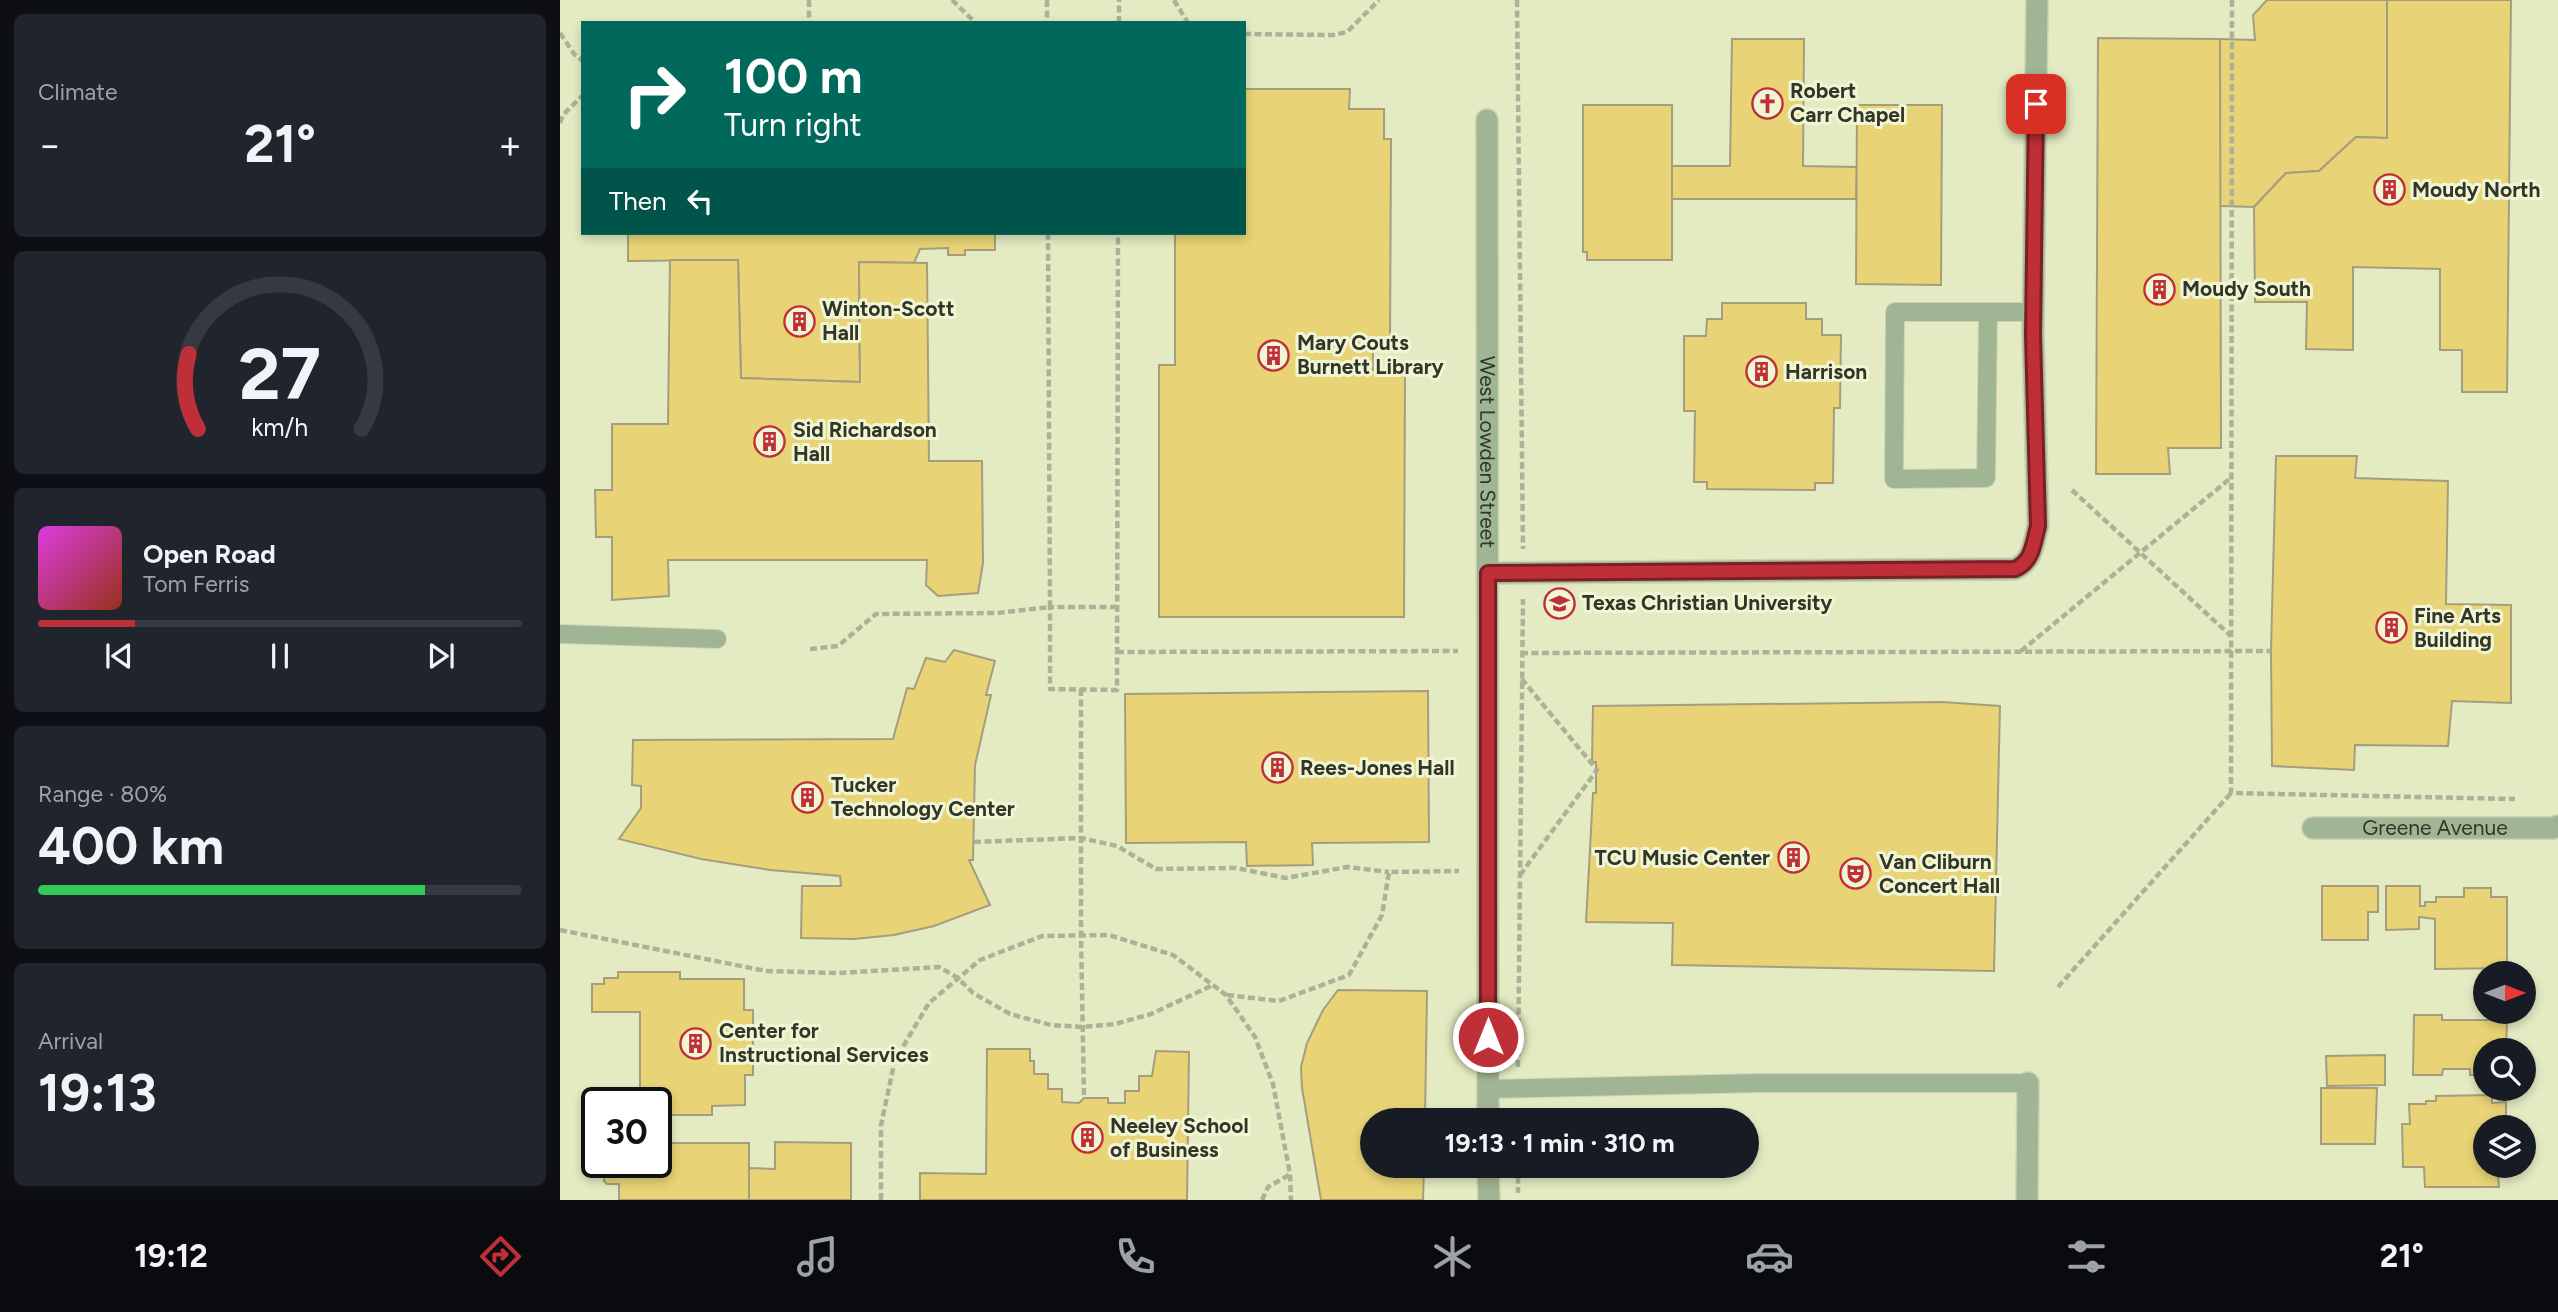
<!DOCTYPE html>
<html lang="en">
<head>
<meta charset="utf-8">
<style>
  :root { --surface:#171b24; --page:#20242c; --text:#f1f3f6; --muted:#9ea1a6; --line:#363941; --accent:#bf2f37 }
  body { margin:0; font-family:Figtree,sans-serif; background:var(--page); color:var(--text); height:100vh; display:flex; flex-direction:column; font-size:26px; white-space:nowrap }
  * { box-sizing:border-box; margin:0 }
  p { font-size:23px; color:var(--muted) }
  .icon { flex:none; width:38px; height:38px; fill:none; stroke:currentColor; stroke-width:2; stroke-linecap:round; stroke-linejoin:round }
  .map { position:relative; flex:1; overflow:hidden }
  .side { display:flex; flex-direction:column; gap:14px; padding:14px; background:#0d0f14; width:560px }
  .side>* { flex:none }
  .banner { position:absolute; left:21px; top:21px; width:665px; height:214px; border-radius:0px; box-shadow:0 4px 10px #0003; background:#00695c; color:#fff; overflow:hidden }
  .needle { width:46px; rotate:90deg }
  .fabs { position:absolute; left:1913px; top:961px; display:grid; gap:14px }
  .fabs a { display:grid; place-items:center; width:63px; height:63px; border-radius:50%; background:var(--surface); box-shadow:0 4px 10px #0003; font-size:35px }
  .speed { position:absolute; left:21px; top:1087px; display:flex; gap:14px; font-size:35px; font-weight:700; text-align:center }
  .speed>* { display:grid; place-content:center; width:91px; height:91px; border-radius:50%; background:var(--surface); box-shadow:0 4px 10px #0003; line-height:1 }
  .speed .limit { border:4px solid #111; border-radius:10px; background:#fff; color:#111 }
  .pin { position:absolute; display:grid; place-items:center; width:60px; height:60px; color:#fff; margin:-30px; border-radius:14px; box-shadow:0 4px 10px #0006 }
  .me { position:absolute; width:77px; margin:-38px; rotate:0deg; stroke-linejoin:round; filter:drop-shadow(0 0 5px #0008) }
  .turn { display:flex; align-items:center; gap:24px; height:147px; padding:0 28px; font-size:32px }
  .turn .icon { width:91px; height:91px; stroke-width:2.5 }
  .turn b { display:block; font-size:49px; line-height:60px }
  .then { display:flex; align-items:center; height:66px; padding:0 28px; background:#0003; gap:14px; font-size:26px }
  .big { font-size:52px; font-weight:700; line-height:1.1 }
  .side .tile { flex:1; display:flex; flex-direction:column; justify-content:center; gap:10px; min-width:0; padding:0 24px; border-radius:10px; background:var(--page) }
  .side .dial { align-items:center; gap:0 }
  .dial svg { height:182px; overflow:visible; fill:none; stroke:var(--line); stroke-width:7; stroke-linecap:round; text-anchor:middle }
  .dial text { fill:var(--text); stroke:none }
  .song { display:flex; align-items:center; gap:21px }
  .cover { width:84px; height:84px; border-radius:10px; background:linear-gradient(135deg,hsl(300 70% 55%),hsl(10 70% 35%)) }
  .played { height:7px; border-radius:4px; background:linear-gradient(90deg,var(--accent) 20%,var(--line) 20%) }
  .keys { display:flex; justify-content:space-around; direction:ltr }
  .heat { display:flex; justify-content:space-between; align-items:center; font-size:38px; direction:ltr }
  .charge { height:10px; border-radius:5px; background:linear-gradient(90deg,#34c759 80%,var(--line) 0) }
  .trip { position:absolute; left:800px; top:1108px; width:399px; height:70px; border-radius:35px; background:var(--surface); box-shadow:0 4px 10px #0003; font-weight:700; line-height:70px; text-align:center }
  .dock { display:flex; height:112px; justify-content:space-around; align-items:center; background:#090b0e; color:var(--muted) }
  .dock .icon { width:49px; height:49px }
  .dock .selected { color:var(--accent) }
  .dock b { font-size:32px; color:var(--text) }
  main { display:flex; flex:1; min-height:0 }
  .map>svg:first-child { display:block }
  .built { fill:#e4ebc2; fill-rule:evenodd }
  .building { fill:#e8d476; stroke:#a59e7e; stroke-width:2 }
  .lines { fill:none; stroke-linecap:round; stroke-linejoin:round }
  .lane-casing { stroke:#ced3b5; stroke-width:20 }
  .street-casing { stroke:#ced3b5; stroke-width:24 }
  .path { stroke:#adb197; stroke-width:4.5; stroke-dasharray:7 3.5; stroke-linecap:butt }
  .lane { stroke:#9fb593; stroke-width:18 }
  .street { stroke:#9fb593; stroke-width:21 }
  .route-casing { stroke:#7c1f24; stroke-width:18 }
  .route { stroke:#bf2f37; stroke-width:12 }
  .labels { text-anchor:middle; stroke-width:6; stroke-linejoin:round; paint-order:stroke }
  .poi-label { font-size:21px; font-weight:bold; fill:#333528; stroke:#f0f6d4; text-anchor:start }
  .street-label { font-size:21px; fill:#333528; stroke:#f0f6d4 }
</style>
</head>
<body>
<main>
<section class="side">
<div class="tile"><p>Climate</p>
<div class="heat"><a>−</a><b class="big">21°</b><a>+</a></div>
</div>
<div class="tile dial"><svg viewBox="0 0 100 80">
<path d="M14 69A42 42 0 1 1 86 69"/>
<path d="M14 69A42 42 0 0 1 10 36" stroke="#bf2f37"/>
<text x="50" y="56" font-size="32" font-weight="700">27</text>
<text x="50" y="72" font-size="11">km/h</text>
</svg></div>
<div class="tile">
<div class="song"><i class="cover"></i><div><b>Open Road</b><p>Tom Ferris</p></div></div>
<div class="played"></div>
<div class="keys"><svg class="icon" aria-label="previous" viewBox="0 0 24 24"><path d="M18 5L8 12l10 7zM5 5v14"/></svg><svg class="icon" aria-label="pause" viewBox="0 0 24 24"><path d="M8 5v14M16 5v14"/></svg><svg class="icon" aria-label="next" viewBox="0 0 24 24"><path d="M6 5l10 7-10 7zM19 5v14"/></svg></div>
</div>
<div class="tile"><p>Range · 80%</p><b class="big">400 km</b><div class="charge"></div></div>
<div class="tile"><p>Arrival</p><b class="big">19:13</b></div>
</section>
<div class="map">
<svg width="1998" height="1200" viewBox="0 0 1998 1200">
  <rect width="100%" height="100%" fill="#f0f6d4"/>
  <path class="built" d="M0 0H1998V1200H0ZM23 23H684V233H23ZM1925 973H1964V1012H1925ZM1925 1050H1964V1088H1925ZM37 1102H96V1162H37ZM812 1120H1186V1166H812ZM1925 1127H1964V1166H1925Z"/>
  <g class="building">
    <polygon points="1707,0 1827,0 1827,138 1796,137 1759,171 1726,173 1694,207 1660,206 1660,39 1695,40 1693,15"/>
    <polygon points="1827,0 1951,0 1947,392 1902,392 1902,350 1880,350 1880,269 1793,267 1793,350 1746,349 1747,302 1695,302 1694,207 1726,173 1759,171 1796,137 1827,138"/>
    <polygon points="1538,38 1660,39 1661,448 1608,448 1610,474 1536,474"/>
    <polygon points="1172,39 1244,39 1243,166 1297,167 1296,199 1112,199 1112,166 1170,166"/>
    <polygon points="684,89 790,89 789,109 824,109 824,139 831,139 830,345 813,345 813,370 845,370 844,617 599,617 599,365 615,365 615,233 684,233"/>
    <polygon points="1023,105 1112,105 1112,260 1027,260 1027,252 1023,252"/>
    <polygon points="1297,105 1382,105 1381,285 1296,284"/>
    <polygon points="68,233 435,233 435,250 405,250 405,255 388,255 388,248 360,249 354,263 299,262 300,382 181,378 178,260 68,261"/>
    <polygon points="110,260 178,260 181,378 300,382 299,262 367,263 369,461 422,461 423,563 418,593 378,596 366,585 367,560 108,560 109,596 52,600 52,537 36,537 35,490 52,490 52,424 108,424"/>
    <polygon points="1162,303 1246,303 1246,319 1262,319 1262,335 1281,335 1280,408 1274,408 1273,483 1255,483 1255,490 1147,489 1147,482 1134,482 1135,411 1124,411 1124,336 1146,336 1147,319 1162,319"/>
    <polygon points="1716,456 1797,456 1795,478 1888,481 1886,604 1951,605 1951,703 1892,701 1888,746 1795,745 1794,770 1712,766 1711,651"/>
    <polygon points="394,650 435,661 426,695 431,695 415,765 413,860 409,860 430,905 374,926 334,935 294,939 241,938 242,886 281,886 280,876 210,870 141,859 59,839 81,808 81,786 72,785 73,740 333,739 347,688 354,689 366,658 385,662"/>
    <polygon points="868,691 869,842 752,843 753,865 687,866 686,842 566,843 565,694"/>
    <polygon points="1382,702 1440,706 1434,971 1112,965 1113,923 1026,922 1033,793 1036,793 1036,762 1032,762 1033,706"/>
    <polygon points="1762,886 1818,886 1818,912 1808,912 1808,940 1762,940"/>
    <polygon points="1826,886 1860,886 1860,906 1865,906 1865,902 1876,902 1876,897 1904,897 1904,888 1931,888 1931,897 1947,897 1947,968 1875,969 1875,919 1859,917 1859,929 1826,930"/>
    <polygon points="58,972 120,972 120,979 184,979 184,1010 193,1010 193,1075 185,1075 185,1105 152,1106 152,1115 96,1115 96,1102 80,1102 80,1012 32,1012 32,984 44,984 44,978 58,978"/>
    <polygon points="778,990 867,991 865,1120 812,1120 812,1166 864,1166 863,1200 761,1200 742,1088 741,1067 747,1043 763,1010"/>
    <polygon points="1854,1015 1882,1015 1882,1020 1947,1020 1946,1048 1950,1048 1950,1050 1925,1050 1925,1075 1910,1075 1910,1069 1883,1069 1882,1075 1853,1075"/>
    <polygon points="427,1049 470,1049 470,1061 474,1061 474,1074 488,1074 488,1089 502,1089 502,1102 519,1103 524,1098 548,1098 548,1103 565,1103 565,1091 579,1091 579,1076 592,1076 596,1051 629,1052 627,1200 360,1200 360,1173 426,1174"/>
    <polygon points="1825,1055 1825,1085 1767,1086 1766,1056"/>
    <polygon points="1761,1088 1817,1088 1815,1144 1761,1144"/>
    <polygon points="1932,1095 1932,1103 1946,1102 1946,1125 1953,1125 1953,1127 1925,1127 1925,1166 1945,1166 1945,1175 1938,1175 1939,1187 1865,1187 1864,1167 1843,1167 1842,1124 1850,1124 1849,1104 1866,1104 1866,1101 1876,1101 1876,1096"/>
    <polygon points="215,1142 291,1143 291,1200 189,1200 189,1168 215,1169"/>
    <polygon points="96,1143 189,1143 189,1200 59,1200 59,1184 47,1184 44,1181 44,1168 47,1165 59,1165 59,1162 96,1162"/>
  </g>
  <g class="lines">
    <defs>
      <g id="lane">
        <polyline points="1428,312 1426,478 1334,479 1335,312 1474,312"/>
        <polyline points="0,634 157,639"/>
        <polyline points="928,1089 1201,1083 1468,1083"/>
      </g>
      <g id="street">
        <path id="s1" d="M927 120 928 1120"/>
        <path d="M928 573 1455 569C1473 561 1473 544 1478 526L1473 335 1477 0"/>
        <path id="s2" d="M1753 828H1993L1998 826"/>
        <polyline points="928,1166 929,1200"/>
        <polyline points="1467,1200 1468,1083"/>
      </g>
    </defs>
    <use href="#lane" class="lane-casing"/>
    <use href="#street" class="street-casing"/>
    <g class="path">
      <polyline points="249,0 249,23"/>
      <polyline points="392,0 416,23"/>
      <polyline points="487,0 487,23"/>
      <polyline points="614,0 628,23"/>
      <polyline points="957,0 963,549"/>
      <polyline points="1672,0 1671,793 1955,799"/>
      <polyline points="559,23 559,0"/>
      <polyline points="0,33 14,54 23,61"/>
      <polyline points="684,34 773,35 787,32 819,0"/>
      <polyline points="0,123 3,115 23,95"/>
      <polyline points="1512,490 1671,636"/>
      <polyline points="557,607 490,607 490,689 557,690 558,233"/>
      <polyline points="250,649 278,646 316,614 437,613 490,607 488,233"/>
      <polyline points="1461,651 1672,477"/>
      <polyline points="557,652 898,651"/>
      <polyline points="961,653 1711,651"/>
      <polyline points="521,689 521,935 524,1098"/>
      <polyline points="414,842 521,838 557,846 596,869 676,868 726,878 787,867 829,872"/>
      <polyline points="960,875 1037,770 961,678"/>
      <polyline points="0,930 206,971 279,973 379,967 398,978 413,993 450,1014 491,1025 523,1027 555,1024 591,1014 653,985"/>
      <polyline points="1498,987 1671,793"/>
      <polyline points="667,995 719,1001 789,975 822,915 829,872 899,871"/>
      <polyline points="958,1067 963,599"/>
      <polyline points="958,1110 958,1120"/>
      <polyline points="958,1166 958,1193"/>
      <polyline points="321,1200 321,1125 335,1060 369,1003 420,960 482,936 549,935 613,955 666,995 695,1037 713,1084 730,1174 731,1200"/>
      <polyline points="702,1200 708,1187 729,1175"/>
    </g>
    <use href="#lane" class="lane"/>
    <use href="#street" class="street"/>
  </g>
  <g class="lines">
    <defs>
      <path id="route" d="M928 1037V573L1455 569C1473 561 1473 544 1478 526L1473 335 1476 104"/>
    </defs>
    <use href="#route" class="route-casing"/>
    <use href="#route" class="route"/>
  </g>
  <defs>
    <symbol id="church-ring" viewBox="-11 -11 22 22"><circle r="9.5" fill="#f0f6d4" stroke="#bf2f37" stroke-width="1.5"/><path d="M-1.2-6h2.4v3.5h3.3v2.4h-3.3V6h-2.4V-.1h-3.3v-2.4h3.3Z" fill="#bf2f37"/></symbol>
    <symbol id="building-ring" viewBox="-11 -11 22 22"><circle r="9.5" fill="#f0f6d4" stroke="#bf2f37" stroke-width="1.5"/><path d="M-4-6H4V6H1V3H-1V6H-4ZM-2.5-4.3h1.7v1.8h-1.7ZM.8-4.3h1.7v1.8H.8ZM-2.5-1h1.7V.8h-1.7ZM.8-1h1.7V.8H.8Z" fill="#bf2f37"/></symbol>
    <symbol id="university-ring" viewBox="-11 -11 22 22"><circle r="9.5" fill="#f0f6d4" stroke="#bf2f37" stroke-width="1.5"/><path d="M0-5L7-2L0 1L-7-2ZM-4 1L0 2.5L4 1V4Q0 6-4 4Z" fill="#bf2f37"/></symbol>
    <symbol id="theatre-ring" viewBox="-11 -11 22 22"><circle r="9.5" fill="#f0f6d4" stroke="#bf2f37" stroke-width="1.5"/><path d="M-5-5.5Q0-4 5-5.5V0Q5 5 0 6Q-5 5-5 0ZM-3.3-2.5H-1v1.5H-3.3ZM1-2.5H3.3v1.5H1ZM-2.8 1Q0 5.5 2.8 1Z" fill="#bf2f37"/></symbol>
  </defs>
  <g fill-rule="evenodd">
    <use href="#church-ring" x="1190" y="86" width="35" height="35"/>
    <use href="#building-ring" x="1812" y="172" width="35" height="35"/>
    <use href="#building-ring" x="1582" y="272" width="35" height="35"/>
    <use href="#building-ring" x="222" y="304" width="35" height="35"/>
    <use href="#building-ring" x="696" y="338" width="35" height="35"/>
    <use href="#building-ring" x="1184" y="354" width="35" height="35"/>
    <use href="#building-ring" x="192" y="424" width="35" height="35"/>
    <use href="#university-ring" x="982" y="586" width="35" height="35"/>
    <use href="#building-ring" x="1814" y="610" width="35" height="35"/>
    <use href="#building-ring" x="700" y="750" width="35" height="35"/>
    <use href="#building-ring" x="230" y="780" width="35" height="35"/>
    <use href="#building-ring" x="1216" y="840" width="35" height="35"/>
    <use href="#theatre-ring" x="1278" y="856" width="35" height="35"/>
    <use href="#building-ring" x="118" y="1026" width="35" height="35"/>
    <use href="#building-ring" x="510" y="1120" width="35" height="35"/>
  </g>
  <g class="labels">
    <g class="poi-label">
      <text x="1230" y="98">Robert<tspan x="1230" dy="24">Carr Chapel</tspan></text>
      <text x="1852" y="197">Moudy North</text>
      <text x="1622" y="296">Moudy South</text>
      <text x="262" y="316">Winton-Scott<tspan x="262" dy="24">Hall</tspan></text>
      <text x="737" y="350">Mary Couts<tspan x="737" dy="24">Burnett Library</tspan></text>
      <text x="1225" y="379">Harrison</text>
      <text x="233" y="437">Sid Richardson<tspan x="233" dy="24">Hall</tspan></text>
      <text x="1022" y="610">Texas Christian University</text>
      <text x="1854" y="623">Fine Arts<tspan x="1854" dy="24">Building</tspan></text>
      <text x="740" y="775">Rees-Jones Hall</text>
      <text x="271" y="792">Tucker<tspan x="271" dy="24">Technology Center</tspan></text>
      <text x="1210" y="865" text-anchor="end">TCU Music Center</text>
      <text x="1319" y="869">Van Cliburn<tspan x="1319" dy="24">Concert Hall</tspan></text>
      <text x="159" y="1038">Center for<tspan x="159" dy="24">Instructional Services</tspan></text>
      <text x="550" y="1133">Neeley School<tspan x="550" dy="24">of Business</tspan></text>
    </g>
    <g class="street-label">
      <text dy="7" stroke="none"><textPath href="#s1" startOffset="332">West Lowden Street</textPath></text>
      <text dy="7" stroke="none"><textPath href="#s2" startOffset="122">Greene Avenue</textPath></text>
    </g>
  </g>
</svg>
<div class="fabs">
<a><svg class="needle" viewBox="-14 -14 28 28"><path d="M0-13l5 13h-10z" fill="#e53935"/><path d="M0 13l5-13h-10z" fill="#9ea1a6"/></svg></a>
<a><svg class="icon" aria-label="search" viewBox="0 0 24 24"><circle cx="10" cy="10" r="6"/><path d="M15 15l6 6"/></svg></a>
<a><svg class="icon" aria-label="layers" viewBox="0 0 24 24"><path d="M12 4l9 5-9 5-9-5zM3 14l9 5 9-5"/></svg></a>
</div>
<div class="speed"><div class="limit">30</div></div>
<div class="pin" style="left:1476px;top:104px;background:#d93025"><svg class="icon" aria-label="arrive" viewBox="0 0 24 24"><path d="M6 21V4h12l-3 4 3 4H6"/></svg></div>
<svg class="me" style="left:928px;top:1037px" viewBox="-20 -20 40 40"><circle r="17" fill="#bf2f37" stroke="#fff" stroke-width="3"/><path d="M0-11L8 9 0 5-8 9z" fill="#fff"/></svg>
<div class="trip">19:13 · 1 min · 310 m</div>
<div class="banner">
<div class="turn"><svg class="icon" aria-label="right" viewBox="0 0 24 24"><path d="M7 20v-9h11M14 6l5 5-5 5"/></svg><div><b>100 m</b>Turn right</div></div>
<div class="then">Then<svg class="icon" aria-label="left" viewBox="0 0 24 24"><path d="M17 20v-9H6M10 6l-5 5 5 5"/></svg></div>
</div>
</div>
</main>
<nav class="dock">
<b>19:12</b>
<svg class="icon selected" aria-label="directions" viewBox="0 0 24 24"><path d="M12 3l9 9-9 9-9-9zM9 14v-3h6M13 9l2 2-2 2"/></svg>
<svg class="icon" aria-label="music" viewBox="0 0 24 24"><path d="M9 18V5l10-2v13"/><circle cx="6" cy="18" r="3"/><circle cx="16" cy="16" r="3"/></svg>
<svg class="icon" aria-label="phone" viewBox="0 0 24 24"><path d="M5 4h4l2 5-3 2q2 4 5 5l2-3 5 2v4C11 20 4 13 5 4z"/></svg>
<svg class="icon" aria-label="climate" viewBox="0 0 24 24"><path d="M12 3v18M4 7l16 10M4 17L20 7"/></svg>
<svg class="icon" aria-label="car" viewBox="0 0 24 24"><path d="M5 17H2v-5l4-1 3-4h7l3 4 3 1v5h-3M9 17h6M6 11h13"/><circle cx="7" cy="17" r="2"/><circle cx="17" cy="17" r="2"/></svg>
<svg class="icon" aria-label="filters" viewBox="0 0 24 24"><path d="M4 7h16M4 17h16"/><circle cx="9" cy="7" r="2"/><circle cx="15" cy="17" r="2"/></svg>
<b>21°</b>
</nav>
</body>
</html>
